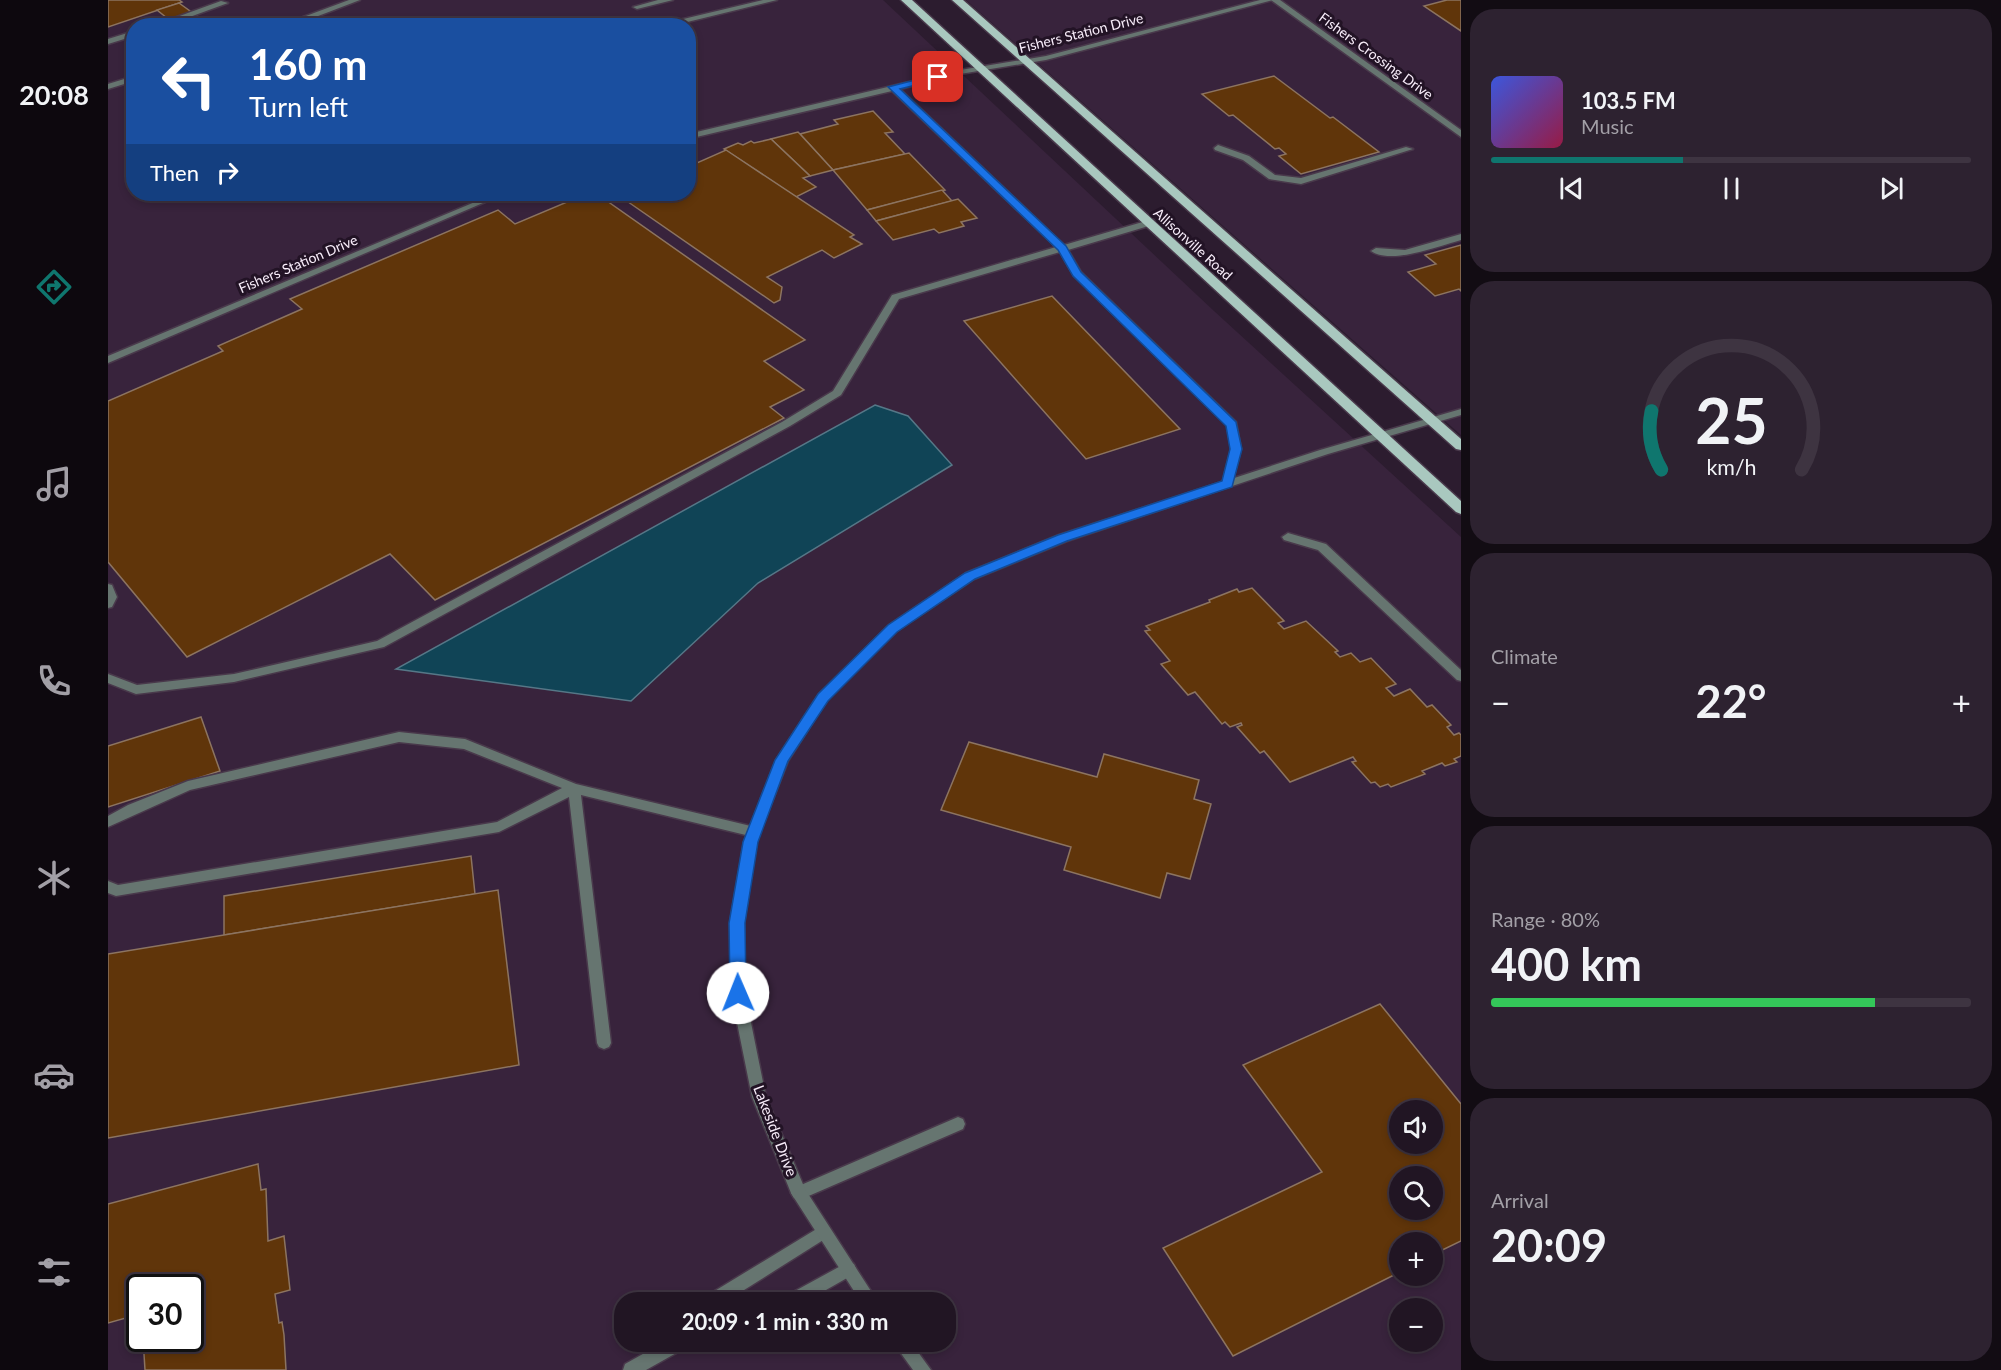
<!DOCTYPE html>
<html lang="en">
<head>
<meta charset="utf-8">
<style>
  :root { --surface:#211523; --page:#2d2230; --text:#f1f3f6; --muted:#a29fa6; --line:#3e3441; --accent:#0f766e }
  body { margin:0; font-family:Lato,sans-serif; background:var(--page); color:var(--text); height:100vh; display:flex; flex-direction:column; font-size:22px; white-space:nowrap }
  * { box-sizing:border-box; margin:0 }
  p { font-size:20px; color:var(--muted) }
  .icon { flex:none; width:33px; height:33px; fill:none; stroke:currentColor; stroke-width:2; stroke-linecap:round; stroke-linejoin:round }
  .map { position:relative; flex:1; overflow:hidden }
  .drawer { display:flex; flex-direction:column; gap:9px; padding:9px; background:#120c13; width:540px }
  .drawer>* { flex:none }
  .banner { position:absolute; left:18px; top:18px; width:570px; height:183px; border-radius:24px; box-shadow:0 3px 9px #0003,0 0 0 2px var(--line); background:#1a4fa0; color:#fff; overflow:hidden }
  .controls { position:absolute; left:1281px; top:1100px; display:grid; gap:12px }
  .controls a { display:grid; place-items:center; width:54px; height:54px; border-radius:50%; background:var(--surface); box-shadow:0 3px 9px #0003,0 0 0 2px var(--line); font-size:30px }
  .speed { position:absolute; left:18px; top:1274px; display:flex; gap:12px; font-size:30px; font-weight:700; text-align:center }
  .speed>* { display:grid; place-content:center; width:78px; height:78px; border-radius:50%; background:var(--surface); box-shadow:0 3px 9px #0003,0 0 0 2px var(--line); line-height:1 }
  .speed .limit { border:3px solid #111; border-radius:9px; background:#fff; color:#111 }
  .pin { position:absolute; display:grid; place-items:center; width:51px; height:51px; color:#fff; margin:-26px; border-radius:12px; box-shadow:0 3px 9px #0006 }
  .me { position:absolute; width:66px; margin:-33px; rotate:359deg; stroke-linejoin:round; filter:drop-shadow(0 0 4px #0008) }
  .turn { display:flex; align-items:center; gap:21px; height:126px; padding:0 24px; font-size:27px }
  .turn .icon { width:78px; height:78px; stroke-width:2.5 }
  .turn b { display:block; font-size:42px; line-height:51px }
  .then { display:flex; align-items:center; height:57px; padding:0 24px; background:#0003; gap:12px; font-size:22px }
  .big { font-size:45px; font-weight:700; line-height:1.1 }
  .drawer .widget { flex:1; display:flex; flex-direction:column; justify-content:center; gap:9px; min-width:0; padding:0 21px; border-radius:24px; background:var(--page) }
  .drawer .dial { align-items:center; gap:0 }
  .dial svg { height:156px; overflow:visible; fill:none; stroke:var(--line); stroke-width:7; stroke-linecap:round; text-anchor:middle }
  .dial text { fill:var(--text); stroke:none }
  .song { display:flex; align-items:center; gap:18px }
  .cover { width:72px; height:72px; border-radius:9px; background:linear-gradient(135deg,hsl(230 70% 55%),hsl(340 70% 35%)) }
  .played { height:6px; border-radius:3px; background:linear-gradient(90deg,var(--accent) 40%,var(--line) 40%) }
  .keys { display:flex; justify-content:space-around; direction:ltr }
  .heat { display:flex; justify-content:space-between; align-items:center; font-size:33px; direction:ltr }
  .charge { height:9px; border-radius:4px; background:linear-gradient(90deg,#34c759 80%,var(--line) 0) }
  .trip { position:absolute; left:506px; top:1292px; width:342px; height:60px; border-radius:24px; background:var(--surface); box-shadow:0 3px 9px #0003,0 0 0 2px var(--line); font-weight:700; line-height:60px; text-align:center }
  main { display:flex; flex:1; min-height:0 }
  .dock { display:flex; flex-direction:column; width:108px; justify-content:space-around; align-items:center; background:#0d080e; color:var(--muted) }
  .dock .icon { width:42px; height:42px }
  .dock .current { color:var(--accent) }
  .dock b { font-size:27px; color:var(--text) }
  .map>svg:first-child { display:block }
  .built { fill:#38233c; fill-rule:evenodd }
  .water { fill:#104456; stroke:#567787; stroke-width:1.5 }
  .building { fill:#60350a; stroke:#8c7461; stroke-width:1.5; fill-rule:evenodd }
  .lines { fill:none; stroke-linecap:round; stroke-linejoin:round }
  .service-casing { stroke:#49394b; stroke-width:3 }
  .minor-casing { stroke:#49394b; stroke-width:3 }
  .primary-casing { stroke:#49394b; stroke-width:3 }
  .service { fill:#667570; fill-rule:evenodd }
  .minor { fill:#667570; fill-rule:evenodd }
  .primary { fill:#a9c8bf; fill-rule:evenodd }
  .route { fill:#1a73e8; stroke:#114b97; stroke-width:1.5 }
  .labels { text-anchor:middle; stroke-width:6; stroke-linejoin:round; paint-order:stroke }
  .far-street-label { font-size:14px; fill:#f8edfa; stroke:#221325 }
  .street-label { font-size:15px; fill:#f8edfa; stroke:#221325 }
</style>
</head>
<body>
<main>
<nav class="dock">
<b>20:08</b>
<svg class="icon current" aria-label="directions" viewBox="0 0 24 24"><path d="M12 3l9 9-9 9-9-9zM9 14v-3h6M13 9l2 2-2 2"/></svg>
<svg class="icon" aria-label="music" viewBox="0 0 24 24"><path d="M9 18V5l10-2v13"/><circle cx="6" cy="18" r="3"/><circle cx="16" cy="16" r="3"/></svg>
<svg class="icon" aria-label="phone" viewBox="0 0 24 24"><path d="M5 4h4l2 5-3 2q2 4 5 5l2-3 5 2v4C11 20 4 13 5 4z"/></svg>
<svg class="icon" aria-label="climate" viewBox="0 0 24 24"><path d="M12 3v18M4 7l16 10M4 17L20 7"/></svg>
<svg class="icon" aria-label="car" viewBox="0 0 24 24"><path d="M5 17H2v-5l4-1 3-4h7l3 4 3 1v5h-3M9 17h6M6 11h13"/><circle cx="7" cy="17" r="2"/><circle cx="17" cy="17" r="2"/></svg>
<svg class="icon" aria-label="filters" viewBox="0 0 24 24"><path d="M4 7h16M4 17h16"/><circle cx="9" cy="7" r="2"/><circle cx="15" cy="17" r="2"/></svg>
</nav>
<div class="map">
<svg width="1353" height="1370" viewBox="0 0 1353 1370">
  <rect width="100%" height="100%" fill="#2c1c2f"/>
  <g class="built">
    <path d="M0 0H775L1106 311 1353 537V1370H0ZM26 26H580V194H26ZM1292 1110H1324V1143H1292ZM1292 1176H1324V1209H1292ZM1292 1242H1324V1275H1292ZM32 1287H82V1338H32ZM516 1302H837V1341H516ZM1292 1308H1324V1341H1292Z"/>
    <polygon points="858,0 1353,0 1353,435"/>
  </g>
  <polygon class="water" points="767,405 800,416 844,465 650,583 523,701 288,669"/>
  <g class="building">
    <polygon points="0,0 71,0 74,2 0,27"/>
    <polygon points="1339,0 1353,0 1353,31 1316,6"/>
    <polygon points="71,3 93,19 69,26 49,10"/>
    <polygon points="1166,76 1222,118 1225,117 1271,152 1193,174 1171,156 1178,154 1171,148 1167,149 1125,115 1121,116 1094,94"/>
    <polygon points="765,111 785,132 777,133 797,154 725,170 692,134 730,124 726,120"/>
    <polygon points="690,132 692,134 725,170 702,176 663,139"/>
    <polygon points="663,139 702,176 695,178 708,187 688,197 616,149 630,143 635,145 643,141 646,143"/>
    <polygon points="618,150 746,235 742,237 754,244 726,258 714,250 659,277 674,287 672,300 666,303 513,197 520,194 580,194 580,157 589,163"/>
    <polygon points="801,153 837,190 759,210 725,170"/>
    <polygon points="834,190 844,201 768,221 759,210"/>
    <polygon points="478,194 489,194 697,340 656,361 696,390 662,407 676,418 327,600 282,554 79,657 0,562 0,401 115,351 110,346 194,309 182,299 390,210 407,224"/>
    <polygon points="850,199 869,218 853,222 856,226 831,233 826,229 785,240 768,221"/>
    <polygon points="1353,245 1353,291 1351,289 1327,296 1300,272 1328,264 1317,255"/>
    <polygon points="944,296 1072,429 978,459 856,321"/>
    <polygon points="1144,588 1176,621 1170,623 1176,629 1198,621 1230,651 1227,652 1232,657 1243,653 1252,662 1263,658 1288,684 1278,688 1286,696 1302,689 1319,707 1324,705 1343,725 1339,727 1346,735 1351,733 1353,735 1353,756 1346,759 1349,762 1337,766 1334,763 1314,771 1317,774 1283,787 1280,784 1272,787 1267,782 1263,783 1244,762 1248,761 1245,757 1182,782 1156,751 1152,753 1129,727 1134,725 1133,723 1122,727 1117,722 1114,724 1087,692 1080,695 1053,664 1062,661 1037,631 1042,630 1038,626 1102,602 1101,600 1129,589 1131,592"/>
    <polygon points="93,717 112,771 0,807 0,746"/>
    <polygon points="861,742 989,777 996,754 1091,780 1086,799 1103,804 1082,879 1059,873 1052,898 956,870 963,847 833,810"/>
    <polygon points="363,856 367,894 116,935 116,896"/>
    <polygon points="390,890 411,1065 0,1138 0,954"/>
    <path d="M1272 1004 1353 1104V1241L1324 1255V1242H1292V1272L1125 1356 1055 1248 1214 1172 1135 1065ZM1292 1110H1324V1143H1292ZM1292 1176H1324V1209H1292Z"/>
    <polygon points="150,1164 153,1190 158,1189 160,1241 176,1236 182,1290 167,1294 171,1323 174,1322 176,1335 178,1370 37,1370 35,1338 82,1338 82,1287 32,1287 32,1314 0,1323 0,1204"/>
  </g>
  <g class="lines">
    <defs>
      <g id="service">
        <polygon points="241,0 252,0 184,26 171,26"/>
        <polygon points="550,0 565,0 529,9 525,7"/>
        <polygon points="655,0 669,0 563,26 546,26"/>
        <polygon points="1152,0 1165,0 938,60 852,74 792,89 956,245 1038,221 1044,221 1044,225 960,250 973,272 1128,422 1133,449 1123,486 1115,486 1114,484 1123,449 1119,425 966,276 952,252 791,299 733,395 682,426 276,647 126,682 28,694 0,683 0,674 29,685 126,674 269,641 674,422 725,391 784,295 948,247 784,91 580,139 580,134 852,70 938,56"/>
        <polygon points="113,1 120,3 57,26 44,26"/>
        <polygon points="26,31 26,36 0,44 0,39"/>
        <polygon points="26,76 26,81 0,89 0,84"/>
        <polygon points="1110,145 1141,156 1167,175 1193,178 1298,147 1305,149 1193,184 1161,179 1135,160 1107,150 1106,148"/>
        <polygon points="386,194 396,194 0,363 0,356"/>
        <path d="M1353 234V240C1331 246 1283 265 1263 251L1268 248 1297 250Z"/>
        <polygon points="1180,533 1218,544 1353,670 1353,681 1349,680 1210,550 1176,540 1174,537"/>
        <polygon points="0,584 4,585 9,597 4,607 0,608"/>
        <polygon points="291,732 357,739 468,784 651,828 652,832 651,836 646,837 473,795 503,1043 501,1047 496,1049 491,1047 489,1043 461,797 391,832 8,896 0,893 0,881 10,885 389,822 454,788 356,749 291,742 82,790 0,827 0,816 20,805 80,781"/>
        <polygon points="850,1117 855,1119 857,1124 855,1129 696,1198 691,1200 686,1198 683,1193 686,1188"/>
        <polygon points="715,1225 720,1227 723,1232 720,1237 617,1302 601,1302 605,1292"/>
        <polygon points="740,1262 746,1264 748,1269 746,1274 697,1302 674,1302 676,1297"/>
        <polygon points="558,1341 581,1341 579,1347 538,1370 515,1370 517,1364"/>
      </g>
      <g id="minor">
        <polygon points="1163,0 1172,0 1353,130 1353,137"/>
        <polygon points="1353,409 1353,415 1220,454 959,541 866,579 789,631 719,700 680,761 648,842 636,923 637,993 658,1097 697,1189 770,1302 753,1302 683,1193 644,1097 623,993 622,923 636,842 668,760 711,694 781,625 858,573 951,535 1212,450"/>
        <polygon points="784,1341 802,1341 823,1370 805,1370"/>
      </g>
      <g id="primary">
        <polygon points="793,0 804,0 1353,501 1353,514 1348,512"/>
        <polygon points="844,0 855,0 1353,439 1353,450 1348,449"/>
      </g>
    </defs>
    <use href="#service" class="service-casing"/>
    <use href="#minor" class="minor-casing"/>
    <use href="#primary" class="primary-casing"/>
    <use href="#service" class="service"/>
    <use href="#minor" class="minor"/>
    <use href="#primary" class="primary"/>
  </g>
  <polygon class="route" points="830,74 834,77 833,79 792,89 958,246 973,272 1128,422 1134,449 1124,487 959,541 867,579 789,632 720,701 680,761 650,842 637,923 638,993 636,998 630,1000 625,998 622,993 621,923 635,842 667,760 710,694 780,625 857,573 950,535 1114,481 1122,449 1118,426 965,276 950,250 780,87"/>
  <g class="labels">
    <g class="far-street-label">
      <text transform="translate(973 33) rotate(-14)" y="5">Fishers Station Drive</text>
      <text transform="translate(1268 56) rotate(36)" y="5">Fishers Crossing Drive</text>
      <text transform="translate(1085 244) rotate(42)" y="5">Allisonville Road</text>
      <text transform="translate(190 264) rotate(-23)" y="5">Fishers Station Drive</text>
    </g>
    <g class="street-label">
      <text transform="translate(667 1131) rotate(69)" y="5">Lakeside Drive</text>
    </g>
  </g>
</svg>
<div class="controls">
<a><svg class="icon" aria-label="sound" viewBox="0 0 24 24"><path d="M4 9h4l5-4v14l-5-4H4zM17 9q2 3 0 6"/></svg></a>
<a><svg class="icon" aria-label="search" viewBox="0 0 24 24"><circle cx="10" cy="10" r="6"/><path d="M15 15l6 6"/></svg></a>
<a>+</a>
<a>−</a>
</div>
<div class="speed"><div class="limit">30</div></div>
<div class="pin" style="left:830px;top:77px;background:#d93025"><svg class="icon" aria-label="arrive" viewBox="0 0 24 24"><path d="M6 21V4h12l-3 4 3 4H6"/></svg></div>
<svg class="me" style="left:630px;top:993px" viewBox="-20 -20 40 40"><circle r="19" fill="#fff"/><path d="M0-13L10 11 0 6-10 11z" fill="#1a73e8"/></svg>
<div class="trip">20:09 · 1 min · 330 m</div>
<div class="banner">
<div class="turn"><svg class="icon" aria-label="left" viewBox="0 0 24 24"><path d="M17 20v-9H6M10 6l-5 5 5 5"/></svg><div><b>160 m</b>Turn left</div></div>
<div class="then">Then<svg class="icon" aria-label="right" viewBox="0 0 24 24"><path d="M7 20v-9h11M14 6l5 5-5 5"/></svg></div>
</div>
</div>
<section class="drawer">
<div class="widget">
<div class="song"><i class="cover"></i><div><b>103.5 FM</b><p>Music</p></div></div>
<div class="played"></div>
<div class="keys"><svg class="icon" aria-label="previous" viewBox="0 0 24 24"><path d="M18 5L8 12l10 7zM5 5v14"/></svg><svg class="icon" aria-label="pause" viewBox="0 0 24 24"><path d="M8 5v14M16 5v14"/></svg><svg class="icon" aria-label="next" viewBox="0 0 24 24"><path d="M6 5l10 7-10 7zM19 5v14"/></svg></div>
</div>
<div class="widget dial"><svg viewBox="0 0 100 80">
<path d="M14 69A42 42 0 1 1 86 69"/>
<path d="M14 69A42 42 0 0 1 9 39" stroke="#0f766e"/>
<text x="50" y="56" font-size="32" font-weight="700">25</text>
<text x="50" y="72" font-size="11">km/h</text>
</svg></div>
<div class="widget"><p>Climate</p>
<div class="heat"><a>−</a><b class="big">22°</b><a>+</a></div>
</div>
<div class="widget"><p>Range · 80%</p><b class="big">400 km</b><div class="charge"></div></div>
<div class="widget"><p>Arrival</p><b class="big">20:09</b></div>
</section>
</main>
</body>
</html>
